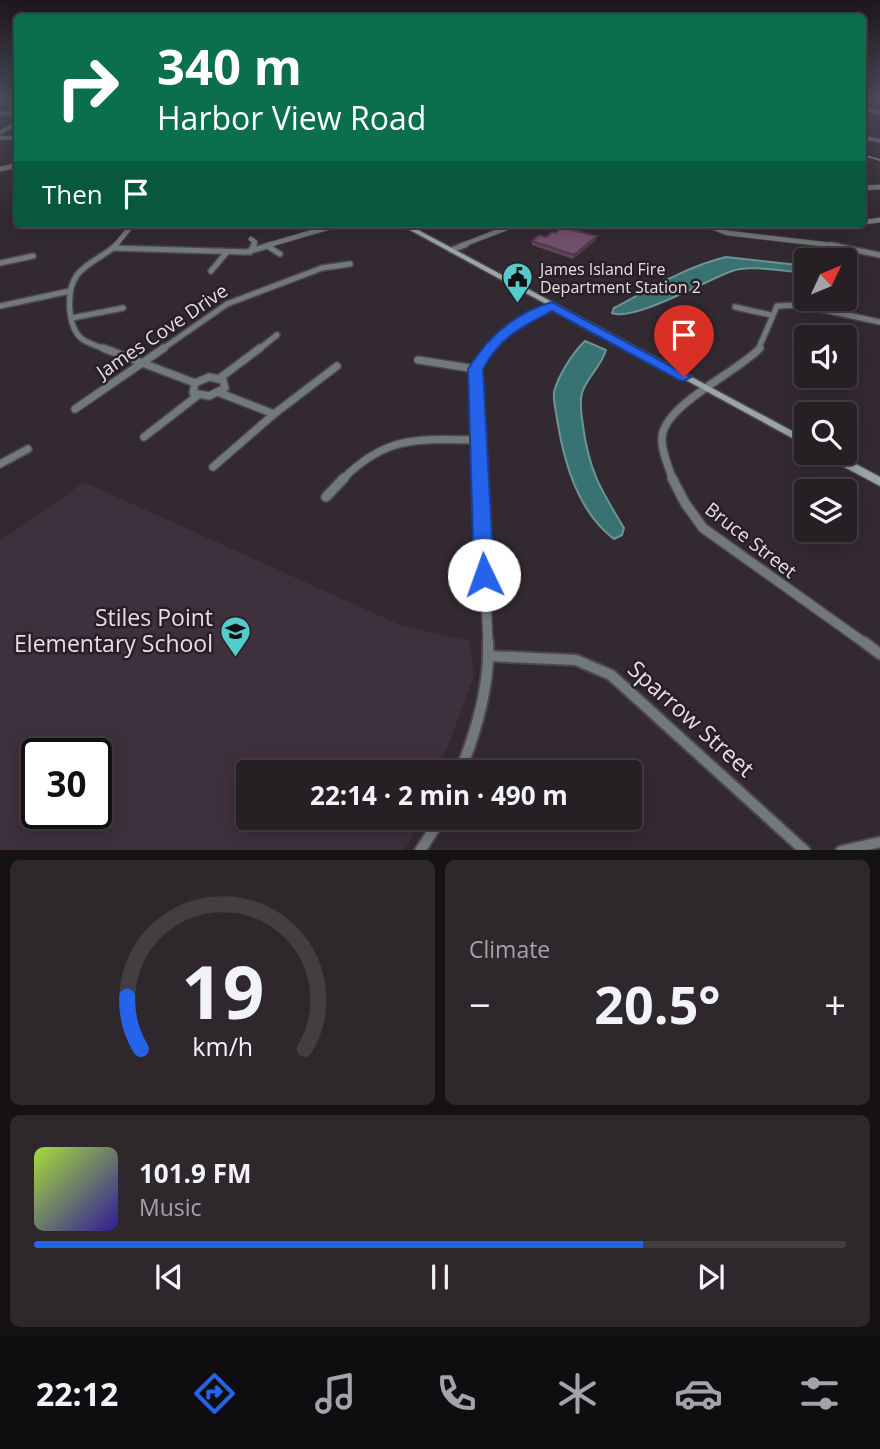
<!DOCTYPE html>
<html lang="en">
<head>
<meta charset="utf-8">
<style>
  :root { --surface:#262025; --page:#2e282d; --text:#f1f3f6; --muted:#a4a3a7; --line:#423e42; --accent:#2563eb }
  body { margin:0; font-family:"Open Sans",sans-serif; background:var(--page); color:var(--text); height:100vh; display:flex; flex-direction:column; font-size:26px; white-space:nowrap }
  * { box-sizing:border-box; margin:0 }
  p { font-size:23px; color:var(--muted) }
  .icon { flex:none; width:38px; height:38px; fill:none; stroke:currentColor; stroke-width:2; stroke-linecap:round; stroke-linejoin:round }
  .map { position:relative; height:850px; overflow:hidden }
  .panel { display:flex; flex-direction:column; gap:10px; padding:10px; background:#151214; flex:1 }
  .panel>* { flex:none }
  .guide { position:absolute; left:14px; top:14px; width:852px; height:214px; border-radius:7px; box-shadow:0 4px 18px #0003,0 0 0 2px var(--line); background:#0b6e4f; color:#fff; overflow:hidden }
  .needle { width:46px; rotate:46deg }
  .controls { position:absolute; left:794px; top:248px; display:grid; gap:14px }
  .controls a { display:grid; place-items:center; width:63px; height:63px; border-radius:7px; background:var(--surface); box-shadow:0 4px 18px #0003,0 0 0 2px var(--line); font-size:35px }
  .speed { position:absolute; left:21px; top:738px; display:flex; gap:14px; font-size:35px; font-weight:700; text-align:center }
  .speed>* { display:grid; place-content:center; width:91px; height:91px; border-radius:50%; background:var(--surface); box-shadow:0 4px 18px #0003,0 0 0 2px var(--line); line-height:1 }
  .speed .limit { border:4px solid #111; border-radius:10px; background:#fff; color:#111 }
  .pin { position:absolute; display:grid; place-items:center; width:60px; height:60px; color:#fff; margin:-72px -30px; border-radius:50% 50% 50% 0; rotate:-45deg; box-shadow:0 0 7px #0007 }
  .pin .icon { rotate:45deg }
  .me { position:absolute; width:77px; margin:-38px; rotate:357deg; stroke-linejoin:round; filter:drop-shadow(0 0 5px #0008) }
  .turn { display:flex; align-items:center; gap:24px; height:147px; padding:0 28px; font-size:32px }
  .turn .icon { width:91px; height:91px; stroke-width:2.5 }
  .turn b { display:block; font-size:49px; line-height:60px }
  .then { display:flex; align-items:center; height:66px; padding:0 28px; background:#0003; gap:14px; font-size:26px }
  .big { font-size:52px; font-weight:700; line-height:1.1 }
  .panel .widget { flex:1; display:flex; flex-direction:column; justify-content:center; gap:10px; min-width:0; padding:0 24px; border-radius:10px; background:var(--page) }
  .panel .dial { align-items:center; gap:0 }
  .dial svg { height:182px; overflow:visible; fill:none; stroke:var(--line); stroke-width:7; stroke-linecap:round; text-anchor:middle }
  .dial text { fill:var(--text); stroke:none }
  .song { display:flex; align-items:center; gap:21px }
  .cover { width:84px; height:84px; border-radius:10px; background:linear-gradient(135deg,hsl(80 70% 55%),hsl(250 70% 35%)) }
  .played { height:7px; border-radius:4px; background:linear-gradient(90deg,var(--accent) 75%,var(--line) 75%) }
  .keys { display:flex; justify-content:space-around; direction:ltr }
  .heat { display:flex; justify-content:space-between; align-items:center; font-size:38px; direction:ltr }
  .panel .tiles { flex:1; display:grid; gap:10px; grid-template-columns:1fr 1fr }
  .widget:last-child { grid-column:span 2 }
  .trip { position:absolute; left:236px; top:760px; width:406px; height:70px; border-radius:7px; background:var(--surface); box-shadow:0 4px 18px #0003,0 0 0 2px var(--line); font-weight:700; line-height:70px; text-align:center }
  .tabs { display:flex; height:112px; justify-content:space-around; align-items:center; background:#0f0d0f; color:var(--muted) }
  .tabs .icon { width:49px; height:49px }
  .tabs .active { color:var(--accent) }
  .tabs b { font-size:32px; color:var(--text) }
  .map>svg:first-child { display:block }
  .built { fill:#3e303c; fill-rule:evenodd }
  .water { fill:#397272; stroke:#6d9394; stroke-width:2 }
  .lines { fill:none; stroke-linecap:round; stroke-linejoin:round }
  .stream { stroke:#6d9394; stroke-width:2 }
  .street-far5-casing { stroke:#4f474e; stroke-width:5 }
  .street-far4-casing { stroke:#4f474e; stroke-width:6 }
  .street-far3-casing { stroke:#4f474e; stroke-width:8 }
  .street-far2-casing { stroke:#4f474e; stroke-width:10 }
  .street-far1-casing { stroke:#4f474e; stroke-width:12 }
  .street-casing { stroke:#4f474e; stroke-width:14 }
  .secondary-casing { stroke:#4f474e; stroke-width:3 }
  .street-far5 { stroke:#727979; stroke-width:3.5 }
  .street-far4 { stroke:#727979; stroke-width:4.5 }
  .street-far3 { stroke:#727979; stroke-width:5 }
  .street-far2 { stroke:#727979; stroke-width:7 }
  .street-far1 { stroke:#727979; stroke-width:9 }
  .street { stroke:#727979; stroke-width:10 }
  .secondary { fill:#9aa5a4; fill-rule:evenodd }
  .wall { fill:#63465e }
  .shaded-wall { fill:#50394c }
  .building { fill:#73516d; stroke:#50394c; stroke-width:2 }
  .route { fill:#2563eb; stroke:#184099; stroke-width:2 }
  .labels { text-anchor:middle; stroke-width:5; stroke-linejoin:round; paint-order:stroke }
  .far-poi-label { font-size:16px; fill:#e5dfe4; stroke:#292027; text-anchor:start }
  .street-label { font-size:19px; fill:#e5dfe4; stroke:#292027 }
  .near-poi-label { font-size:23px; fill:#e5dfe4; stroke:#292027; text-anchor:end }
  .near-street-label { font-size:23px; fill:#e5dfe4; stroke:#292027 }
</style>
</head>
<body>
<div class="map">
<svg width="880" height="851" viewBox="0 0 880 851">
  <rect width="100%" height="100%" fill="#332a31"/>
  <path class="built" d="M84 482 400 625 470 641 474 676 438 772H248V817H420L412 838 402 850H0V541ZM37 754H96V814H37Z"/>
  <g class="water">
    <path d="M726 257 807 266V273C788 272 748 264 732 271 707 280 633 322 612 313L614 308C650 289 685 267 726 257Z"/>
    <path d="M585 341 606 350C601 367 587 377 582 393 579 404 582 416 583 426 589 471 601 490 624 528L622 535 614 539C578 512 564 463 557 419 556 411 553 400 554 392 558 376 573 352 585 341Z"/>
  </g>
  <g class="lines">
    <polyline class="stream" points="863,155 880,160"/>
    <defs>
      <g id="street-far5">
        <polyline points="863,108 880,113"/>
        <polyline points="0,113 18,113"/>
        <polyline points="0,133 18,122"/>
        <polyline points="863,137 880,141"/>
        <polyline points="0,138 18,138"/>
      </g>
      <g id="street-far4">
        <polyline points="0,169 18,165"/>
        <polyline points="863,188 880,187"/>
        <polyline points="865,222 880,220"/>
        <polyline points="704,224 727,233 839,246"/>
        <polyline points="251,239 255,242 253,246"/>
        <polyline points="115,246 133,224"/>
        <polyline points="265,246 330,227"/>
        <polyline points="460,246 517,224"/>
      </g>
      <g id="street-far3">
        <polyline points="831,245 880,255"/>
        <polyline points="269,247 280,254"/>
        <polyline points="113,248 246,252 271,245"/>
        <polyline points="451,250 465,245"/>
        <polyline points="250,252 254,245"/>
        <polyline points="0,263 33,256"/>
        <polyline points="211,271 227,252"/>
        <polyline points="0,306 70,291"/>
        <polyline points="735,307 771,315"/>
        <polyline points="72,318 123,308"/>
        <path d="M108 350C100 347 89 344 82 339 67 327 66 290 77 275 87 262 105 256 116 245"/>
        <polyline points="161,350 227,304 322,268 350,264"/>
        <polyline points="258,350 277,335"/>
        <polyline points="489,350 508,331 552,306"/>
        <polyline points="758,350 777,306 801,305 880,322"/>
      </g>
      <g id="street-far2">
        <polyline points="103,348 195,383"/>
        <polyline points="418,360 476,369"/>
        <polygon points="209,377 223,380 225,388 209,396 193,393 195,383"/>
        <polyline points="220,378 260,348"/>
        <polyline points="220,393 274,414"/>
        <polyline points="75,409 164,348"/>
        <polyline points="144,437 197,396"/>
        <polyline points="0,464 28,449"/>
        <polyline points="213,467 274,414 337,366"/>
        <path d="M342 480C386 435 419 439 477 440"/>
        <polyline points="481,480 476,369 490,348"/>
        <path d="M673 480C669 468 661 451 662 438 663 405 738 372 760 348"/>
      </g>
      <g id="street-far1">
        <polyline points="481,478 488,644"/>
        <polyline points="672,478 685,503 703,528 866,644"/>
        <polyline points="326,497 344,478"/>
      </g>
      <g id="street">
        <polyline points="864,642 880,654"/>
        <polyline points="489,656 576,660 611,675 805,851"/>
        <path d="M460 772C476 732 490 686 488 642"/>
        <polyline points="420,851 442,817"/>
        <polyline points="841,851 880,842"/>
      </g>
      <g id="secondary">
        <polygon points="399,224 407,224 807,439 807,446"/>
        <polygon points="821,453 835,453 880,477 880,486 822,455"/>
      </g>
    </defs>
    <use href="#street-far5" class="street-far5-casing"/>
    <use href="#street-far4" class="street-far4-casing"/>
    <use href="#street-far3" class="street-far3-casing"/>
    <use href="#street-far2" class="street-far2-casing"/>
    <use href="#street-far1" class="street-far1-casing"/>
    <use href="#street" class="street-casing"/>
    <use href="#secondary" class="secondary-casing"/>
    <use href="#street-far5" class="street-far5"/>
    <use href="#street-far4" class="street-far4"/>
    <use href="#street-far3" class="street-far3"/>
    <use href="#street-far2" class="street-far2"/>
    <use href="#street-far1" class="street-far1"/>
    <use href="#street" class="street"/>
    <use href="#secondary" class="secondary"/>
  </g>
  <polygon class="wall" points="578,228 575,230 597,236 596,240 573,259 532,245 532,241 555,233"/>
  <polygon class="shaded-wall" points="597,236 596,240 573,259 574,255"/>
  <polygon class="building" points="566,224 578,224 572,230 597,236 574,255 532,241 539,235 546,237 552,232 555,233"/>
  <linearGradient id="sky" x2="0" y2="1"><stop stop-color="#1c171b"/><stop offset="0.45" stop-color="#4a4a5a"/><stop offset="1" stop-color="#4a4a5a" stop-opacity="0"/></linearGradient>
  <rect width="880" height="218" fill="url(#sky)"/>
  <path class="route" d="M552 302 691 377 684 381 679 380 552 311C520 328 501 336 483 369L494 575 491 581 484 584 477 581 474 575 468 369C488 336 515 313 552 302Z"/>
  <defs>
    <symbol id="civic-pin" viewBox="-11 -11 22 30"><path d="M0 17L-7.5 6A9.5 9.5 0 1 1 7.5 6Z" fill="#52cdcc" stroke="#292027"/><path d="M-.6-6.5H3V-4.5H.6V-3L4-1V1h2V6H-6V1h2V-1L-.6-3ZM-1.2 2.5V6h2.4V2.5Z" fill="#111"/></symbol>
    <symbol id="school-pin" viewBox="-11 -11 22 30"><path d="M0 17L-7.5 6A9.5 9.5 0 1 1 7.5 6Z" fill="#52cdcc" stroke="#292027"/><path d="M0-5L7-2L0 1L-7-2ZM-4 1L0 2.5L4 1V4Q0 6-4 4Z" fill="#111"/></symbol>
  </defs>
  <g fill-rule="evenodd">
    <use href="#civic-pin" x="500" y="260" width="35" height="47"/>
    <use href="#school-pin" x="218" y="614" width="35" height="47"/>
  </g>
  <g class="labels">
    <g class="far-poi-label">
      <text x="540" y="275">James Island Fire<tspan x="540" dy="18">Department Station 2</tspan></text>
    </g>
    <g class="street-label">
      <text transform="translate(162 331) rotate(-34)" y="7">James Cove Drive</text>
      <text transform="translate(751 540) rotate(38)" y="7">Bruce Street</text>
    </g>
    <g class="near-poi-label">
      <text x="213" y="626">Stiles Point<tspan x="213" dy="26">Elementary School</tspan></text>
    </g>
    <g class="near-street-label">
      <text transform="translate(691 719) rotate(42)" y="8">Sparrow Street</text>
    </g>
  </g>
</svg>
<div class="controls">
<a><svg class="needle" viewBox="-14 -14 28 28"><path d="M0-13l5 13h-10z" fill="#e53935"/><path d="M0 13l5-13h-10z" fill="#a4a3a7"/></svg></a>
<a><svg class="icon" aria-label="sound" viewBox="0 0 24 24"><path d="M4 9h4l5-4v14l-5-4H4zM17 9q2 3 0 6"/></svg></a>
<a><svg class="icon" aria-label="search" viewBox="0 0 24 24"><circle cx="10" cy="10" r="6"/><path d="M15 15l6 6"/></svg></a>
<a><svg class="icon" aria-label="layers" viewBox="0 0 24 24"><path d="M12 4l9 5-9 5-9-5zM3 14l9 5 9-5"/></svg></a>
</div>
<div class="speed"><div class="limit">30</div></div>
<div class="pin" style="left:684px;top:377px;background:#d93025"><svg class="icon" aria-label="arrive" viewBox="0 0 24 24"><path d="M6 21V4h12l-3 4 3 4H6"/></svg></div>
<svg class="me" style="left:484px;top:575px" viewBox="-20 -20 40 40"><circle r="19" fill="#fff"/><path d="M0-13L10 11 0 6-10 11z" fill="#2563eb"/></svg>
<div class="trip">22:14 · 2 min · 490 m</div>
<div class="guide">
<div class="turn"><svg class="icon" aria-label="right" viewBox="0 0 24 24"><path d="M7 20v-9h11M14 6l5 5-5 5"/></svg><div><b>340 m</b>Harbor View Road</div></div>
<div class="then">Then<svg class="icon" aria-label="arrive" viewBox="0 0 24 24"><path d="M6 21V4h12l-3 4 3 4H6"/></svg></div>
</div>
</div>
<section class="panel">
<div class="tiles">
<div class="widget dial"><svg viewBox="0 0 100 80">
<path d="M14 69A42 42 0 1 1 86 69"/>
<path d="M14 69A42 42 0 0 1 8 46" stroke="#2563eb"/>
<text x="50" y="56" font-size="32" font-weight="700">19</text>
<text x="50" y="72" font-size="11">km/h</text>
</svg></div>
<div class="widget"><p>Climate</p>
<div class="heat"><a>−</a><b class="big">20.5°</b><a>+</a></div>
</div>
<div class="widget">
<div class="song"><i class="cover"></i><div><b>101.9 FM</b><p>Music</p></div></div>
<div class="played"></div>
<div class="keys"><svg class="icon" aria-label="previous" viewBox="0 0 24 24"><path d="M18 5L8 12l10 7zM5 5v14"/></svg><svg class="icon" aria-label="pause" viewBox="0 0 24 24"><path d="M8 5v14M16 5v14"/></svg><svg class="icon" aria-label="next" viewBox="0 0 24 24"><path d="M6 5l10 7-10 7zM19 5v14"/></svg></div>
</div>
</div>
</section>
<nav class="tabs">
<b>22:12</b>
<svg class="icon active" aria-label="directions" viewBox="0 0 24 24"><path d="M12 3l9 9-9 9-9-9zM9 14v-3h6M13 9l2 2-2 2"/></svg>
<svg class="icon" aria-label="music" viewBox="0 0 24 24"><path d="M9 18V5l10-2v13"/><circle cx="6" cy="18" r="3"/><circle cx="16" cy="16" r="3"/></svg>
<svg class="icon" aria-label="phone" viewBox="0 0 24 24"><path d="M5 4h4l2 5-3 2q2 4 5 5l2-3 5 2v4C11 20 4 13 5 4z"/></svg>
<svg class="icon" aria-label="climate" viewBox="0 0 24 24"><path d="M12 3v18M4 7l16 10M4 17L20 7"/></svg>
<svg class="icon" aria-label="car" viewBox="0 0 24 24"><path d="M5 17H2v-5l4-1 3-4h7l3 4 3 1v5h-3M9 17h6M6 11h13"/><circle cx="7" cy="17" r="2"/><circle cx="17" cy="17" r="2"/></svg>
<svg class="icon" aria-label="filters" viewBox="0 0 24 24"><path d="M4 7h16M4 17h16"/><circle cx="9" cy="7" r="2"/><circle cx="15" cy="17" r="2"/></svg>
</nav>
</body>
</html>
